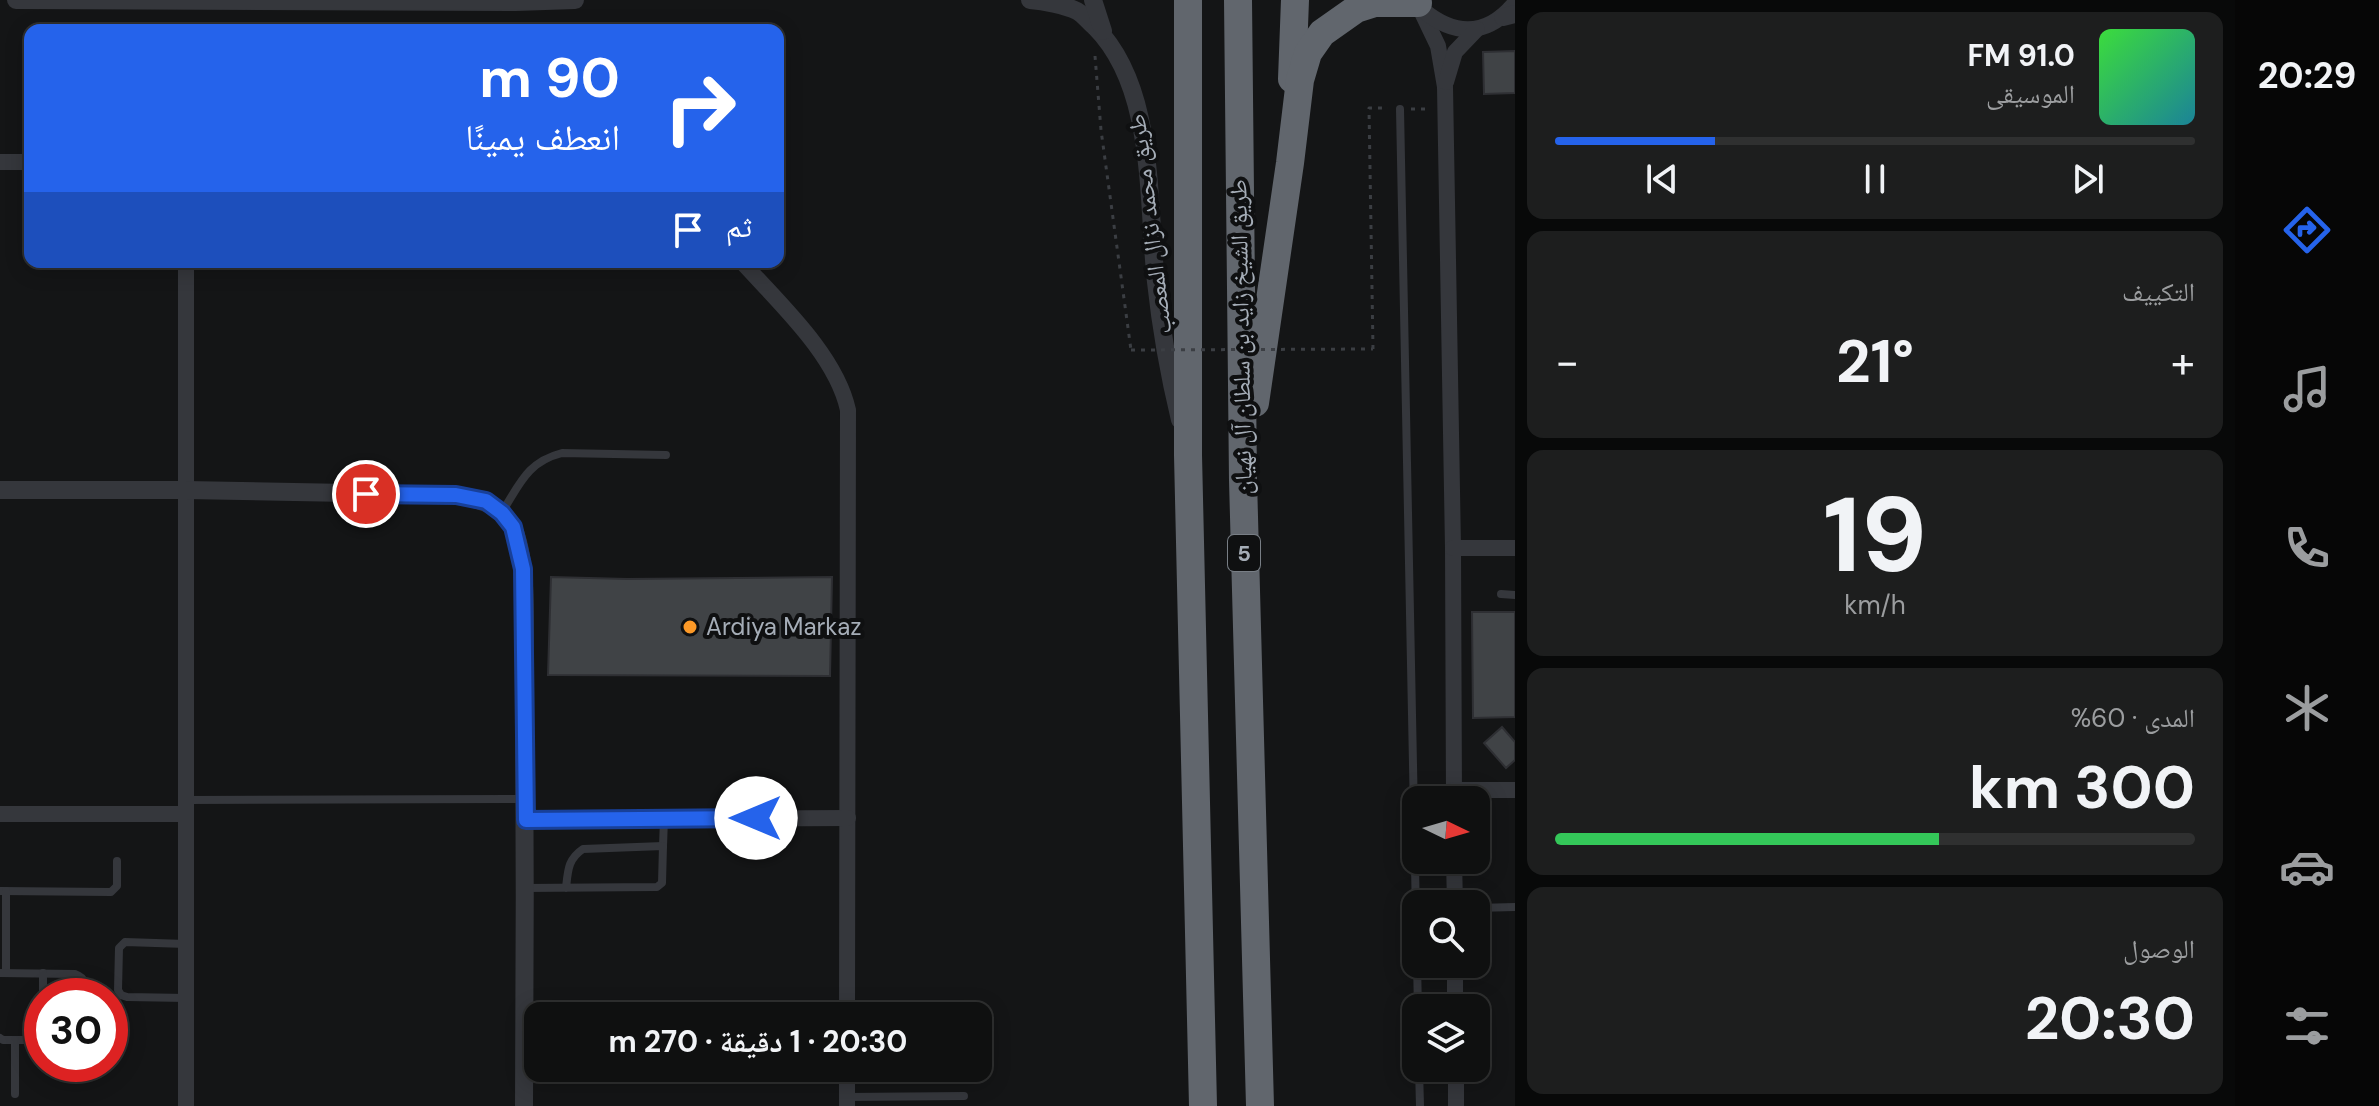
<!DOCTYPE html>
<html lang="ar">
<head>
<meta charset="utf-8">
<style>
  :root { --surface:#0f1010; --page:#1d1e1e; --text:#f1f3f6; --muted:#9b9d9f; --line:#2f3030; --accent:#2563eb }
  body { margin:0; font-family:"DM Sans","Noto Naskh Arabic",sans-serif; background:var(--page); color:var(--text); direction:rtl; height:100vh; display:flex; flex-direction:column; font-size:30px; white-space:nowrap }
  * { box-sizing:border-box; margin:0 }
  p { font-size:26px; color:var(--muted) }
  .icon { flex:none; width:44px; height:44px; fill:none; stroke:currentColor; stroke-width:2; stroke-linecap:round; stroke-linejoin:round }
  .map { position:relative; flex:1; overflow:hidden; direction:ltr }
  .sheet { display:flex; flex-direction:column; gap:12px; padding:12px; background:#080909; width:720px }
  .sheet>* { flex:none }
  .guide { position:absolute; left:24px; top:24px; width:760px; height:244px; border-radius:16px; box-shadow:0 4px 20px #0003,0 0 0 2px var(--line); direction:rtl; background:#2563eb; color:#fff; overflow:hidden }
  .needle { width:52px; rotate:95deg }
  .controls { position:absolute; left:1402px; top:786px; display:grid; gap:16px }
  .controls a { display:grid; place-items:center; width:88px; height:88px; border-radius:16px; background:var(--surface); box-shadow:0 4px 20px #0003,0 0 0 2px var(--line); font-size:40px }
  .speed { position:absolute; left:24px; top:978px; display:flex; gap:16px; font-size:40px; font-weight:700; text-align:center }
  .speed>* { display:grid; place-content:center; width:104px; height:104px; border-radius:50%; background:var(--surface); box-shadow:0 4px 20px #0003,0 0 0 2px var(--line); line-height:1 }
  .speed .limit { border:12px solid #d22; background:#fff; color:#111 }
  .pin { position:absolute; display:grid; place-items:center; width:68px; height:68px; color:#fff; margin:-34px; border:4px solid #fff; border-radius:50%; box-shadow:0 2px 8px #0007 }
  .me { position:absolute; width:88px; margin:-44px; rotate:270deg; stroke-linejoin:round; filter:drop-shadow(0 0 6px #0008) }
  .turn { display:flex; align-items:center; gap:28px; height:168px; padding:0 32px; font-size:36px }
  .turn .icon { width:104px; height:104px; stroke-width:2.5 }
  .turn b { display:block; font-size:56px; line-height:68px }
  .then { display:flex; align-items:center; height:76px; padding:0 32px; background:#0003; gap:16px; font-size:30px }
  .big { font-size:60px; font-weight:700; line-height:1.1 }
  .sheet .card { flex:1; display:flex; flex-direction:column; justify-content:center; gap:12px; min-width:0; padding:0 28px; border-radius:16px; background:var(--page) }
  .sheet .dial { align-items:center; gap:0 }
  .dial b { font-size:104px; line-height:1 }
  .song { display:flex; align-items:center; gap:24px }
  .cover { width:96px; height:96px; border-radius:12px; background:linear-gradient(135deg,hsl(120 70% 55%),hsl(190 70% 35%)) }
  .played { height:8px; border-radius:4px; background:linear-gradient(90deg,var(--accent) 25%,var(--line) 25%) }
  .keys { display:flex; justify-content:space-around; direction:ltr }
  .heat { display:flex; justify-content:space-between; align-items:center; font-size:44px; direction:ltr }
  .charge { height:12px; border-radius:6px; background:linear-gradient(90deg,#34c759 60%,var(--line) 0) }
  .trip { position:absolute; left:524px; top:1002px; width:468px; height:80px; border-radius:16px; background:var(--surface); box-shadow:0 4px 20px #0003,0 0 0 2px var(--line); font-weight:700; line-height:80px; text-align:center; direction:rtl }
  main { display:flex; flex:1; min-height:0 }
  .menu { display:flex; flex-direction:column; width:144px; justify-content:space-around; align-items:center; background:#060606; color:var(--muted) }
  .menu .icon { width:56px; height:56px }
  .menu .on { color:var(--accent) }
  .menu b { font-size:36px; color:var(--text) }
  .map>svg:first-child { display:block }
  .building { fill:#404346; stroke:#2e2f33; stroke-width:2 }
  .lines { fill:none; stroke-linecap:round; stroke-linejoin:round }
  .path { stroke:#3b3e43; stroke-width:3; stroke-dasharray:4 6; stroke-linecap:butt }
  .service { stroke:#35373c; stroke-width:8 }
  .minor { stroke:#35373c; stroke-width:16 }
  .tertiary { stroke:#35373c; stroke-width:18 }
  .motorway { stroke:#61666d; stroke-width:28 }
  .path-bridge { stroke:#3b3e43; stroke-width:3; stroke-dasharray:4 6; stroke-linecap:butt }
  .route-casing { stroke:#184099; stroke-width:20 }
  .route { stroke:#2563eb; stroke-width:14 }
  .poi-dot { fill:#fc9927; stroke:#0f1011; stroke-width:3 }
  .labels { text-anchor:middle; stroke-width:8; stroke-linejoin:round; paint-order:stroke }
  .shield { fill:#0f1011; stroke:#787e85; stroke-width:2 }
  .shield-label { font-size:22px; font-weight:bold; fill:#a5adb7 }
  .street-label { font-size:24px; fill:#a5adb7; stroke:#0f1011 }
  .poi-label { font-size:24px; fill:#a5adb7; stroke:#0f1011; text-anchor:start }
</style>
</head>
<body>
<main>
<nav class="menu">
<b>20:29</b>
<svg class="icon on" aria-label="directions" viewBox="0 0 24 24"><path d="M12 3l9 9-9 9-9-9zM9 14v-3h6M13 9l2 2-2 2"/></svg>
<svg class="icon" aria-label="music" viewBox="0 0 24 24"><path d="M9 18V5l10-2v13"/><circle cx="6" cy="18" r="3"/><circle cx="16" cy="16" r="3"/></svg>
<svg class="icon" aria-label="phone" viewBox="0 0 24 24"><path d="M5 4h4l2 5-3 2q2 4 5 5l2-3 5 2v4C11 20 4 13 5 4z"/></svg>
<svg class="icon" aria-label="climate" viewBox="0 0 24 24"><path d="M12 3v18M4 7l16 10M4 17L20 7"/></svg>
<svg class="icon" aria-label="car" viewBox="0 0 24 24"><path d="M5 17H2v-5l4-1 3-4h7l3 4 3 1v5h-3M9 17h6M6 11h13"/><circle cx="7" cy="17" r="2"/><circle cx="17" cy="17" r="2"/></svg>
<svg class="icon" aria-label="filters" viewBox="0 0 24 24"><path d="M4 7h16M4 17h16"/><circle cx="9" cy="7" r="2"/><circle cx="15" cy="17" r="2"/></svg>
</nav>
<section class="sheet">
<div class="card">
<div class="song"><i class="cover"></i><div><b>91.0 FM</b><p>الموسيقى</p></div></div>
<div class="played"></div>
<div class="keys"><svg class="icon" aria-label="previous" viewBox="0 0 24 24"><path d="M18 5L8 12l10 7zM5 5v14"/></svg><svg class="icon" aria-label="pause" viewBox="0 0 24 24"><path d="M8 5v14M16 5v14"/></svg><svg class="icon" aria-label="next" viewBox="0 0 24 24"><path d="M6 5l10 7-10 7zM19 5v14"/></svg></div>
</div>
<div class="card"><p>التكييف</p>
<div class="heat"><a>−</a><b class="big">21°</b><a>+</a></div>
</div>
<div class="card dial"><b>19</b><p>km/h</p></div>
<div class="card"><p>المدى · 60%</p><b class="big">300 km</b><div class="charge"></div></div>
<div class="card"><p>الوصول</p><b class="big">20:30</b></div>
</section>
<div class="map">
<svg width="1515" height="1106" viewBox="0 0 1515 1106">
  <rect width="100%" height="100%" fill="#141516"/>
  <g class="building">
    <polygon points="1515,51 1515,93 1484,94 1483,52"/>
    <polygon points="551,577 627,579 832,577 830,676 548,675"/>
    <polygon points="1472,612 1515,612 1515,717 1473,718"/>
    <polygon points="1502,727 1515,742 1515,760 1506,768 1484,743"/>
  </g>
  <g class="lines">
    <g class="path">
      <polyline points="1095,56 1101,130 1131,350"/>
      <polyline points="1411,109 1428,109"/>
      <polyline points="1373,349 1369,108 1388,108"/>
    </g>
    <g class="service">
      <polyline points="1400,109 1416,916"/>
      <path d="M502 512C520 484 527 462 562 453L666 455"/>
      <polyline points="1501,594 1515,595"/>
      <polyline points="186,800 524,799"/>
      <polyline points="663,846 664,819"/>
      <path d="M525 888 657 887 662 883 663 846 583 849C568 859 568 870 566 888"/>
      <polyline points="0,891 111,892 117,886 117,861"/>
      <polyline points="6,891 6,973"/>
      <polyline points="1476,908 1515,907"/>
      <polyline points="186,944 125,942 119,948 118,990 121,995 127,997 186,998"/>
      <polyline points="1417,964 1418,1008"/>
      <path d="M0 973 75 974C86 978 86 985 86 996"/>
      <polyline points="43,996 43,973"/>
      <polyline points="0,1038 3,1040 42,1040"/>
      <polyline points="41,1040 42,1015"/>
      <polyline points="1419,1068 1420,1106"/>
      <polyline points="15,1094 15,1040"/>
      <polyline points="847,1097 964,1096"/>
    </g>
    <g class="minor">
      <polyline points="1416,0 1438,46 1445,87 1453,548 1454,800"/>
      <path d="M1424 11C1456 37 1488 36 1515 3"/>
      <polyline points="1446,82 1455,52 1477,29"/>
      <polyline points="0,162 30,162"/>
      <path d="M742 262C779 303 836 355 848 410L847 1016"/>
      <polyline points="1453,548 1515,548"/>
      <polyline points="1454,790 1515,790"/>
      <polyline points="0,814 186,814"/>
      <polyline points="526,820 848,818"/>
      <polyline points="1454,860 1455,904"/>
      <polyline points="1455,964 1455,1008"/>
      <polyline points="1456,1068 1456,1106"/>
      <polyline points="186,1106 186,262"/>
      <polyline points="847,1106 847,1068"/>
    </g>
    <g class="tertiary">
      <polyline points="16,0 516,2 575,0"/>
      <path d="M1030 0C1043 1 1065 5 1077 11 1083 14 1089 22 1095 27 1156 88 1147 202 1156 282 1161 329 1169 374 1180 420"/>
      <polyline points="1093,0 1103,31"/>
      <polyline points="1503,17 1515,14"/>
      <path d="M0 490H186L456 495C480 500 498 503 512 526 530 558 524 649 524 688 525 827 525 967 524 1106"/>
    </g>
    <g class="motorway">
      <polyline points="1188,0 1188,455 1203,1106"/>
      <polyline points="1238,0 1243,480 1260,1106"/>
      <polyline points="1292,79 1295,0"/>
      <polyline points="1255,403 1290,163 1300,80 1308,53 1322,33 1356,9 1375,3 1418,3"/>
    </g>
    <polyline class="path-bridge" points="1131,350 1373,349"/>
  </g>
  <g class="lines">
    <defs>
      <polyline id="route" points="366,494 456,495 486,501 502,513 513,527 523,569 526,820 756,818"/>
    </defs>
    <use href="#route" class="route-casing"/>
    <use href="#route" class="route"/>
  </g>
  <circle class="poi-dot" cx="690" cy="627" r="8"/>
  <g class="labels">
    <rect class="shield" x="1228" y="535" width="32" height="36" rx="6"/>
    <g class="shield-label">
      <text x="1244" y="561">5</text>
    </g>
    <g class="street-label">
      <text transform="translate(1150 224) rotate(-97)" y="8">طريق محمد نزال المعصب</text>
      <text transform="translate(1241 337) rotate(-91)" y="8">طريق الشيخ زايد بن سلطان آل نهيان</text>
    </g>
    <g class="poi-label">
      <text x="706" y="635">Ardiya Markaz</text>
    </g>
  </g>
</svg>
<div class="controls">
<a><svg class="needle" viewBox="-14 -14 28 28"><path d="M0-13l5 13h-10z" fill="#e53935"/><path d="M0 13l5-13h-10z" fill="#9b9d9f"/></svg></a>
<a><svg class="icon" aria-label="search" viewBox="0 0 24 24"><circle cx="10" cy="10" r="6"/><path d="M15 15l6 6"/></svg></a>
<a><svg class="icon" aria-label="layers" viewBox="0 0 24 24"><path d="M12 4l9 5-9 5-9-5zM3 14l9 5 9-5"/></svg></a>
</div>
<div class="speed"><div class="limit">30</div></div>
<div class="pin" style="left:366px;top:494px;background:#d93025"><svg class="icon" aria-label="arrive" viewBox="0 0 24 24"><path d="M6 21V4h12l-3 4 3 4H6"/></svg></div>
<svg class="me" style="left:756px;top:818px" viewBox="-20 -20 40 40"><circle r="19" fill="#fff"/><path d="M0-13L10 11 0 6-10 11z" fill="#2563eb"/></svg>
<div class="trip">20:30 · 1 دقيقة · 270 m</div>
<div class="guide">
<div class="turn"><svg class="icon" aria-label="right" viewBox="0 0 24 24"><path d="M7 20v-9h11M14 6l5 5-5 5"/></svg><div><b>90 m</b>انعطف يمينًا</div></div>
<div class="then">ثم<svg class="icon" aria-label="arrive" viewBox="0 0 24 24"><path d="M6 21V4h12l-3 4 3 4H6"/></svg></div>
</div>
</div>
</main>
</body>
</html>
